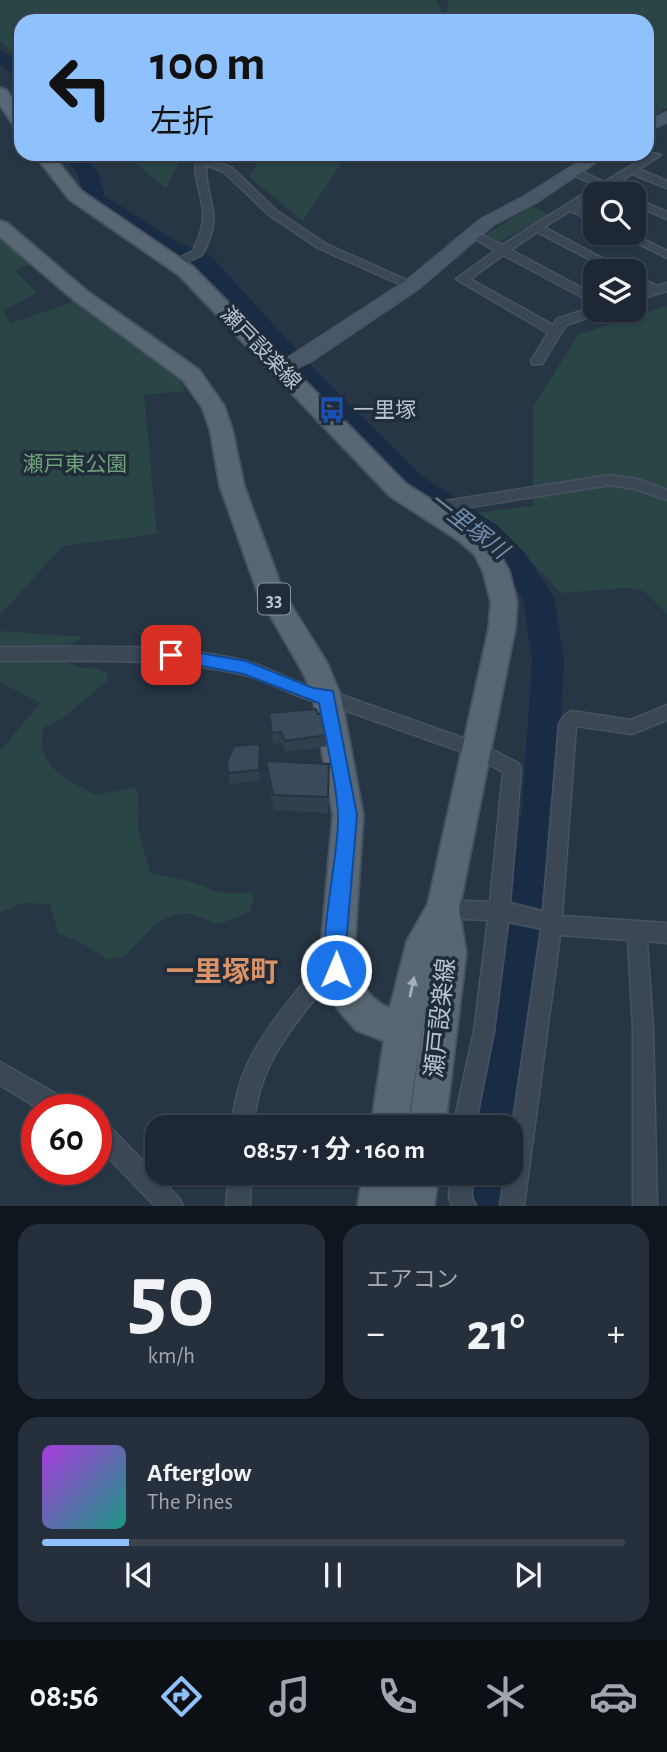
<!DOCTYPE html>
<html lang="ja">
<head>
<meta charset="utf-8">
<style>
  :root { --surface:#1d2834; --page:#25303c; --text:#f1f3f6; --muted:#a0a6ac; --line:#3b444f; --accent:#8fc1fc }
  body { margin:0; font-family:"Alegreya Sans","Noto Sans JP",sans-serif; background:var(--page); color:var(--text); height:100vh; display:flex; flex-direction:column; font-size:26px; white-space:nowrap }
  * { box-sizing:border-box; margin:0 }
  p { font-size:23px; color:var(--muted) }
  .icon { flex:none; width:38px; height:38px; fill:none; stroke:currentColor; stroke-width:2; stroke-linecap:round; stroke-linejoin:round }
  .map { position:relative; height:1206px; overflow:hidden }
  .details { display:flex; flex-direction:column; gap:18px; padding:18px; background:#10161d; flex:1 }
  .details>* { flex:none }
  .hud { position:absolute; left:14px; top:14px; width:640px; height:147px; border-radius:21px; box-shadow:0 2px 5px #0004,0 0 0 2px var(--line); background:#8fc1fc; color:#111; overflow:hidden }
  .buttons { position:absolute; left:583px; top:182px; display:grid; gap:14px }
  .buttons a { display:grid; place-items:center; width:63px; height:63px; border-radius:14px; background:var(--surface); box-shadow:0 2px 5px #0004,0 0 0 2px var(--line); font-size:35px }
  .speed { position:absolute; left:21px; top:1094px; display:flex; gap:14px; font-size:35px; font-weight:700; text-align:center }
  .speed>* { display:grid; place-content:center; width:91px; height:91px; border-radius:50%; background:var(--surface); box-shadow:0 2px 5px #0004,0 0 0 2px var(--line); line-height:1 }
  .speed .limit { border:10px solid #d22; background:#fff; color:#111 }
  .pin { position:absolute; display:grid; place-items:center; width:60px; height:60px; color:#fff; margin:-30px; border-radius:14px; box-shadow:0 4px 10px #0006 }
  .me { position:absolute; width:77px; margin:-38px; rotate:1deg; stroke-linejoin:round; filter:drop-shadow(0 0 5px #0008) }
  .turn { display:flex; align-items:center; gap:24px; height:147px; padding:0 21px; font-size:32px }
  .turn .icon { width:91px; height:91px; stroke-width:2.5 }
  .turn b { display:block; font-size:49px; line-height:60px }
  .big { font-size:52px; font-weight:700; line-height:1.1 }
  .details .card { flex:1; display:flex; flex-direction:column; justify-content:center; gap:10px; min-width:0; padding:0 24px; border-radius:21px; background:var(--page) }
  .details .dial { align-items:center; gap:0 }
  .dial b { font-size:91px; line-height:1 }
  .song { display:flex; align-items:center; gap:21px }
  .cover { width:84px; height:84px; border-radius:10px; background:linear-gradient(135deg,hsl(280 70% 55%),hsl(170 70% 35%)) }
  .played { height:7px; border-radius:4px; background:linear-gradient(90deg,var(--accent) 15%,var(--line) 15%) }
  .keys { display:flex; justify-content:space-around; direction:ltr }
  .heat { display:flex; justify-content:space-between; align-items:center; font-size:38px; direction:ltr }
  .details .tiles { flex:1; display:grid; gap:18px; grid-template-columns:1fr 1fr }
  .card:last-child { grid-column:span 2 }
  .trip { position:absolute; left:145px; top:1115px; width:378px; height:70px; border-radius:21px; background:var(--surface); box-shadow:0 2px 5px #0004,0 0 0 2px var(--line); font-weight:700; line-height:70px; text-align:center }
  .dock { display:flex; height:112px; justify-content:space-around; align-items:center; background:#0c1015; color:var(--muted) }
  .dock .icon { width:49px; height:49px }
  .dock .active { color:var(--accent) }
  .dock b { font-size:32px; color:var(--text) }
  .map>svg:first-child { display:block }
  .green { fill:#294546 }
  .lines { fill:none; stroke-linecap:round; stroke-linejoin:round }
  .river { fill:#182d45; fill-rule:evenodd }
  .street-casing { stroke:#485361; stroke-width:3 }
  .secondary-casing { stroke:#485361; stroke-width:3 }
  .primary-casing { stroke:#485361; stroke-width:4 }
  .street { fill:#3b4755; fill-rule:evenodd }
  .secondary { fill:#495768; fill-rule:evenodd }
  .primary { fill:#596774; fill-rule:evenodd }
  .wall { fill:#30404e }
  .shaded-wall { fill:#273440 }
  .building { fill:#384a5b; stroke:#273440; stroke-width:2 }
  .oneway { fill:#a6b0bc }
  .route { fill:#1a73e8; stroke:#114b97; stroke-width:2 }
  .labels { text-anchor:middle; stroke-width:7; stroke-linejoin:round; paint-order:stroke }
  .shield { fill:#202c3a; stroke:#8b95a2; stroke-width:2 }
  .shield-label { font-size:19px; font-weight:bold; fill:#b9c2ce }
  .street-label { font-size:21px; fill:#b9c2ce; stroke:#202c3a }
  .poi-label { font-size:21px; fill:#b9c2ce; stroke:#202c3a; text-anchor:start }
  .park-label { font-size:21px; fill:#6fa077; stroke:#202c3a }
  .water-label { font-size:23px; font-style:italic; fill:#718fae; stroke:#202c3a }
  .near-street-label { font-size:24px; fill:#b9c2ce; stroke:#202c3a }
  .near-quarter-label { font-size:28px; font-weight:bold; fill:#db9267; stroke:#202c3a }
</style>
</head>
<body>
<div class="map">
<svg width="667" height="1206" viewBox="0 0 667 1206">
  <rect width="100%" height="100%" fill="#273645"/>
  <g class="green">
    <polygon points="0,0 436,0 446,21 21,21 21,61 0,41"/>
    <polygon points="449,0 667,0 667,108 648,118 648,21 461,21 446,10"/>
    <polygon points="124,154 183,154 166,188"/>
    <polygon points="262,154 347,154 303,221 250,177"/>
    <polygon points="532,206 549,215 499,242 485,235"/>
    <polygon points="0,233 34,262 15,271 36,293 3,311 11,323 75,301 179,377 185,391 144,395 157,534 63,546 0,615"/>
    <polygon points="667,306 667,614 644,591 625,588 561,593 508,537 467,514 533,506 533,407 578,335"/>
    <path d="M0 631 84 637 42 659H59L80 668 93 667 108 673 107 681 62 719 44 727C34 766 67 781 97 795L134 787 138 793 139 833 150 873 189 881 220 893H252L253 901 250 912 219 924 187 913 172 915 152 927 125 956 108 960 84 944 58 933 50 904 22 903 0 913V749H2L40 703 0 682Z"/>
  </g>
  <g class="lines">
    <g class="river">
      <polygon points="0,50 21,63 21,78 14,76 0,64"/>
      <polygon points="62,154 83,154 98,172 105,196 179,243 210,255 315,370 422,476 498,526 525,553 554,597 564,660 558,808 544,946 511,1130 511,1127 468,1127 504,946 522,808 532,660 523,599 503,569 476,542 402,490 297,382 194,265 163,253 87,204 77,173"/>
      <polygon points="458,1172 504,1172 498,1206 452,1206"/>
    </g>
    <defs>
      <g id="street">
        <polygon points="652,153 661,155 639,169 667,181 667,188 632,174 612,186 625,194 612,194 604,191 578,206 595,215 595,222 570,211 544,227 626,271 612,271 537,232 511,250 595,295 595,304 503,255 470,279 553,325 557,319 593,307 603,310 601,313 566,325 542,364 532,364 531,361 548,333 456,279 495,251 465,233 475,231 502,245 596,186 571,174 571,170 579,170 604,182"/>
        <path d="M199 154H209L208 158 232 168 277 211 326 244 418 285 412 289 408 288 318 248 269 215 224 172 206 165C205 204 226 212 202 255L181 265H173V261L193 251C198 239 204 227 203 213 203 194 189 171 199 154Z"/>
        <polygon points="634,198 667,212 667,219 634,205"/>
        <polygon points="617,233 631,233 667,251 667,258"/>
        <polygon points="634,274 657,286 667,283 667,291 634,301 634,294 646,290 634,283"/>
        <polygon points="610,475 637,479 667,490 667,500 635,489 610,485 426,514 419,509 426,504"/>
        <path d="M0 647C81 648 167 641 246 661 274 669 298 686 327 690L483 745 518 763 521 768 510 903 543 911 559 724C563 717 565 713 572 711L631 720 667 705V720L632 734 576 726 562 916 667 923V943L647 941 653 1029 657 1206H633V1029L628 940 560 935 524 1206H500L505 1172H511V1135L541 930 538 928 508 922 494 1031 475 1127H453L474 1031 488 920 443 918 436 916 433 909 436 902 443 900 490 902 503 772 471 755 327 704C296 700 271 680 241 674 162 657 81 661 0 661Z"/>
        <path d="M336 960 343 963 346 970C341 983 326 985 318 995 285 1035 256 1074 254 1127H232C235 1077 255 1045 285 1006 300 986 312 970 336 960Z"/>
        <polygon points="0,1062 71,1102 74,1110 41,1110 0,1085"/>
        <polygon points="96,1118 104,1121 179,1198 183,1206 155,1206 96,1145"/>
        <polygon points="229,1172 251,1172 250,1206 226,1206"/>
        <polygon points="450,1172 472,1172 472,1197 476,1206 452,1206 449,1198"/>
      </g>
      <g id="secondary">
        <polygon points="667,112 667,122 648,131 648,121"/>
        <polygon points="591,154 608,154 537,202 493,225 418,289 310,362 288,372 274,372 272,368 406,281 481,219 525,196"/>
      </g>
      <g id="primary">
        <polygon points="0,88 6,90 21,111 21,128 15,127 0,105"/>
        <path d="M34 154H52L81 191 193 267 406 484 476 528 493 542 509 571 517 602 515 628 459 909 466 953 445 1127H409L425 1009 407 1127H371L384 1041 356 1030 336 1007 319 970 333 815 313 697 304 674 259 596 220 486 210 429 202 407 183 380 74 300 0 237V221L7 223 88 292 199 370 224 406 232 429 244 486 284 594 327 663 341 697 363 815 353 968C361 985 372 1002 390 1008L407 941 428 904 489 628 491 602 483 571 475 555 458 540 390 496 179 275 69 199Z"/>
        <polygon points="363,1172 401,1172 399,1187 401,1172 439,1172 434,1206 358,1206"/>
      </g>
    </defs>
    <use href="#street" class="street-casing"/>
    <use href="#secondary" class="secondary-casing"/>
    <use href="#primary" class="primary-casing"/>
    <use href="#street" class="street"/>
    <use href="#secondary" class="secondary"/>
    <use href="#primary" class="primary"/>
  </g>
  <g class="wall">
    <polygon points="269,713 328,735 328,746 285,752 282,743 273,744"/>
    <polygon points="260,744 261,755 260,781 230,784 227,762"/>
    <polygon points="266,761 329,780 328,813 274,810 267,777"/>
  </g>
  <polygon class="shaded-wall" points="260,744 261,755 260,781 259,770"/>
  <g class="building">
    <polygon points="316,709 318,714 325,713 328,735 285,741 281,732 272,733 269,713"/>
    <polygon points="260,744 259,770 228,773 227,762 234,746"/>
    <polygon points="266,761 329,764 328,797 273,795"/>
  </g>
  <defs><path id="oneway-solid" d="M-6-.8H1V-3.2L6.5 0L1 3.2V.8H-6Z" transform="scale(1.75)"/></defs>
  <use class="oneway" href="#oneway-solid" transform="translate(412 987) rotate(-78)"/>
  <path class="route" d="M171 648 246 661 313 688 333 691 357 815 346 946V970L343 978 336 981 329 978C315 945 340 855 338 815 337 782 325 737 319 703L244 674 165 659 162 655 165 650Z"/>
  <defs>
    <symbol id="bus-bare" viewBox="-9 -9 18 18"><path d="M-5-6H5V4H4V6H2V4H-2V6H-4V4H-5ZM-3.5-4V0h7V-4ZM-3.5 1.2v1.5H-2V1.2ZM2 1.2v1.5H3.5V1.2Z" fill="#1a4fb4" stroke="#202c3a" stroke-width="2.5" paint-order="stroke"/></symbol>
  </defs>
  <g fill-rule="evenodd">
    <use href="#bus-bare" x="313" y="391" width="38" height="38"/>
  </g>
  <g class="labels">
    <rect class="shield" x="258" y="583.5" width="32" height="31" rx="5"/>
    <g class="shield-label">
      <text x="274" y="606">33</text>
    </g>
    <g class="street-label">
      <text transform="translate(261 348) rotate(46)" y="7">瀬戸設楽線</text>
    </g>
    <g class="poi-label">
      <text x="353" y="417">一里塚</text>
    </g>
    <g class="park-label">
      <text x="75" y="471">瀬戸東公園</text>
    </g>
    <g class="water-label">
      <text transform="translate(469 525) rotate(38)" y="8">一里塚川</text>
    </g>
    <g class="near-street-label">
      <text transform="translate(440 1018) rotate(-84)" y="8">瀬戸設楽線</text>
    </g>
    <g class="near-quarter-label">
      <text x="222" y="981">一里塚町</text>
    </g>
  </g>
</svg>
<div class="buttons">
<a><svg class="icon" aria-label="search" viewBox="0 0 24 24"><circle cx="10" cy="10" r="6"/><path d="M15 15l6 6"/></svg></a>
<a><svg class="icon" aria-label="layers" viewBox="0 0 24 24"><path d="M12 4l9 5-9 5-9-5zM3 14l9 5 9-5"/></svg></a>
</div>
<div class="speed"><div class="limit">60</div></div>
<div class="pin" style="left:171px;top:655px;background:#d93025"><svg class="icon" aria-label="arrive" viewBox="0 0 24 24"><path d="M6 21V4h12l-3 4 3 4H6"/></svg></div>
<svg class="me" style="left:336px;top:970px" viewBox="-20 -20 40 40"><circle r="17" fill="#1a73e8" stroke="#fff" stroke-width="3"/><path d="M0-11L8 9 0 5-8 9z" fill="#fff"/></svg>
<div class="trip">08:57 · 1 分 · 160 m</div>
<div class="hud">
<div class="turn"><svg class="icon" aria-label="left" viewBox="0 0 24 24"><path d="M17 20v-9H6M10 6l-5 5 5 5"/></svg><div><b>100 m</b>左折</div></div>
</div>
</div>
<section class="details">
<div class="tiles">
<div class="card dial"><b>50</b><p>km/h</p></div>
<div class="card"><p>エアコン</p>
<div class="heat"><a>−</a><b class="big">21°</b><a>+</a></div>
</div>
<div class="card">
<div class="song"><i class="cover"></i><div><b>Afterglow</b><p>The Pines</p></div></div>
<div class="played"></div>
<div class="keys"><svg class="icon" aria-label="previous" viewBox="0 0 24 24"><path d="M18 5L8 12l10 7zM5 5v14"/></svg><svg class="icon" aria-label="pause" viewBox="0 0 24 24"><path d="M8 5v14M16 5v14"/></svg><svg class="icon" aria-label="next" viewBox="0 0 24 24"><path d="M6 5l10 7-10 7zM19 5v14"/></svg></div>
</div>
</div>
</section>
<nav class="dock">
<b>08:56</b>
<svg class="icon active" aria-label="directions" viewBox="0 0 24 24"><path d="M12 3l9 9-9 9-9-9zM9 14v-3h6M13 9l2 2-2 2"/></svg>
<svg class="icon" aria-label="music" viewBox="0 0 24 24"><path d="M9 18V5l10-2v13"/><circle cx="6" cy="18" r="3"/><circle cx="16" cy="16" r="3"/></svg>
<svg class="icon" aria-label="phone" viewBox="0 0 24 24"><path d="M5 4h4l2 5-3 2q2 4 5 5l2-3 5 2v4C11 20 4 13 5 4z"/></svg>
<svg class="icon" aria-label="climate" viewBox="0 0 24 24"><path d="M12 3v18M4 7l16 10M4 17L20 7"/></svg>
<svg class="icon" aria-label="car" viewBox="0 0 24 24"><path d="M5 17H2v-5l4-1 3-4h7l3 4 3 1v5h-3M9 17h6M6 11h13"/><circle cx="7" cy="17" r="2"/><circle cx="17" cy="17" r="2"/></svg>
</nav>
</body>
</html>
